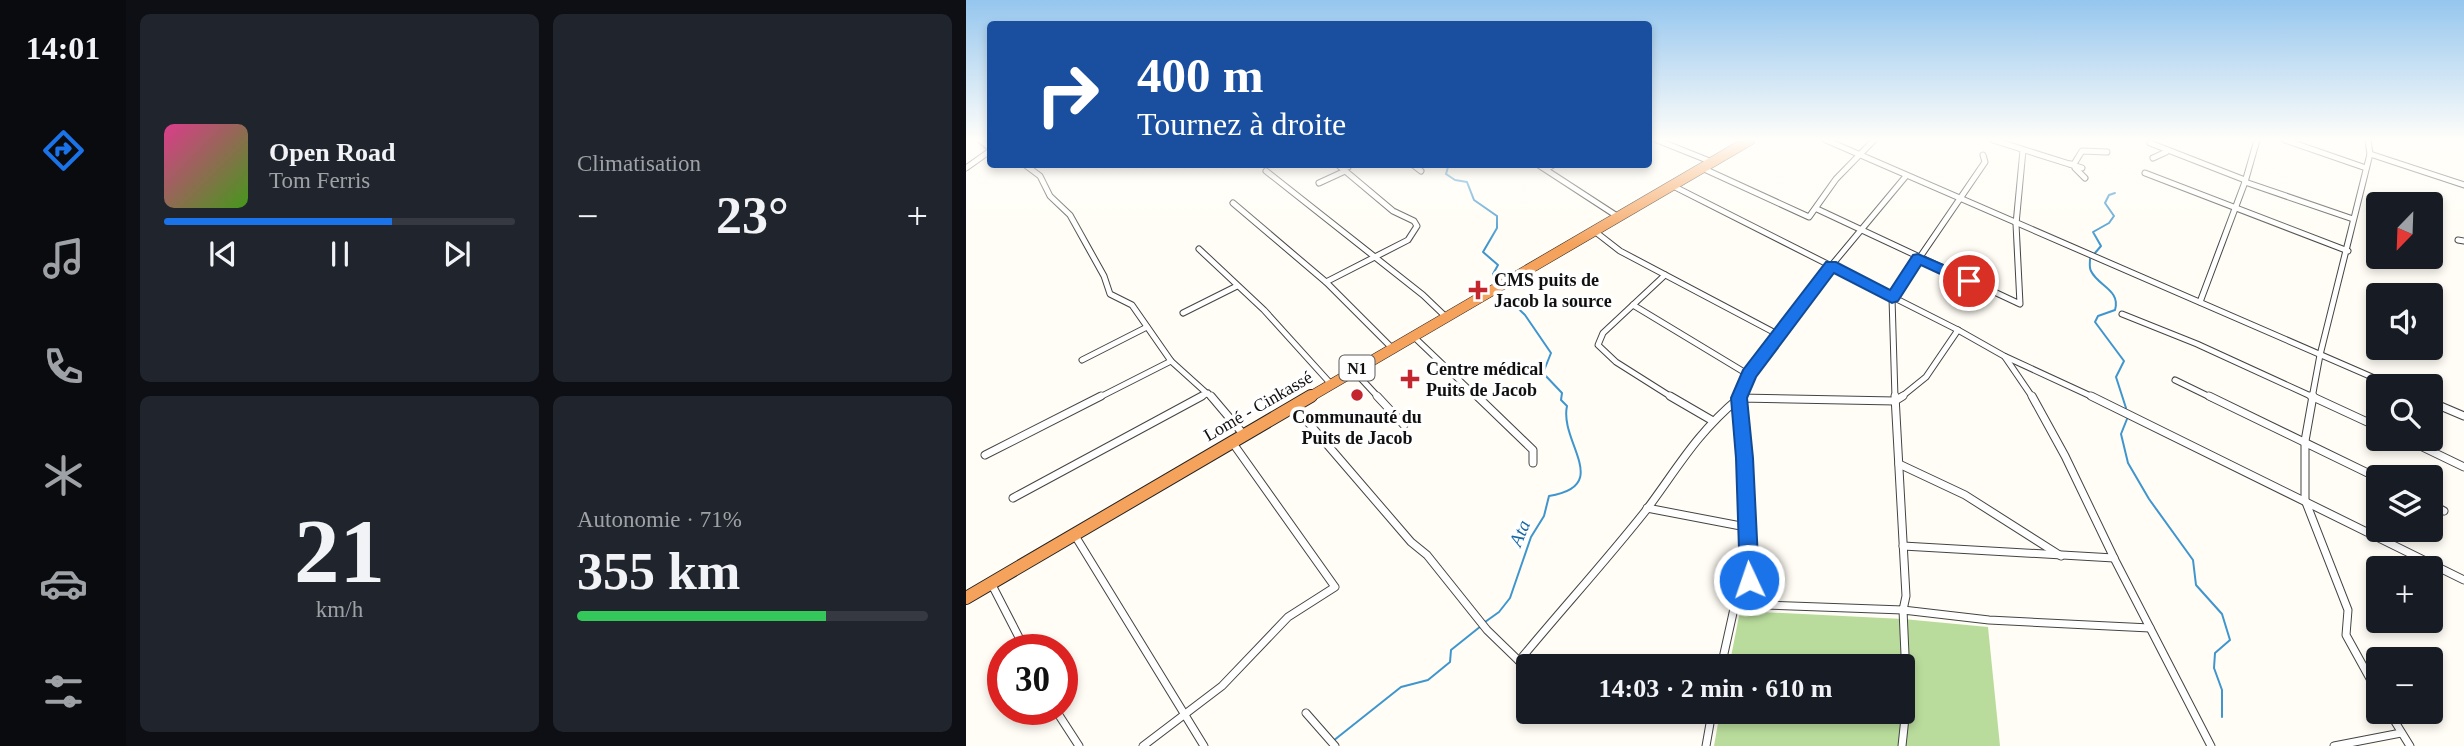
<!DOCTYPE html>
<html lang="fr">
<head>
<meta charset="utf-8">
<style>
  :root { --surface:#171b24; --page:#20242c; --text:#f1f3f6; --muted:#9ea1a6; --line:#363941; --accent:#1a73e8 }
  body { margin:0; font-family:"Times New Roman",serif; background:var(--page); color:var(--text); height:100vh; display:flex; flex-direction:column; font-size:26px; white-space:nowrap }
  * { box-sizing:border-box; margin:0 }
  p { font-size:23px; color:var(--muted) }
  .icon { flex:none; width:38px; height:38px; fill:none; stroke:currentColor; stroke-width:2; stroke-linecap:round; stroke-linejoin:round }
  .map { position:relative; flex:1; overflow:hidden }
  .panel { display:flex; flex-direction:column; gap:14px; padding:14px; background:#0d0f14; width:840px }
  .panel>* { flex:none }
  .top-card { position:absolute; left:21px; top:21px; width:665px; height:147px; border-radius:7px; box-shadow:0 4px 10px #0003; background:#1a4fa0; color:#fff; overflow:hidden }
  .needle { width:46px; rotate:203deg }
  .fabs { position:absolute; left:1400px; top:192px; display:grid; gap:14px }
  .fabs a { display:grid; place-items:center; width:77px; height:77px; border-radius:7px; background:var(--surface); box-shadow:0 4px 10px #0003; font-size:35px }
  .speed { position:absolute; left:21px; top:634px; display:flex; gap:14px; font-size:35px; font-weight:700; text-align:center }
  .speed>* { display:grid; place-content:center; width:91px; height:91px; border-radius:50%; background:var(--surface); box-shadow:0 4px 10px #0003; line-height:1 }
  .speed .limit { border:10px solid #d22; background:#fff; color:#111 }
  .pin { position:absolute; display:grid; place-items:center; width:60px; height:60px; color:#fff; margin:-30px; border:4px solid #fff; border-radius:50%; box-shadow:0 2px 7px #0007 }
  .me { position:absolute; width:77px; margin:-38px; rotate:357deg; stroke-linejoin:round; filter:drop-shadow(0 0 5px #0008) }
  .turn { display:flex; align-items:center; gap:24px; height:147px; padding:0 35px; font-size:32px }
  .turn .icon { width:91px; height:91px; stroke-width:2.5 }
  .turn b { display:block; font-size:49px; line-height:60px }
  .big { font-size:52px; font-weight:600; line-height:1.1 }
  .panel .tile { flex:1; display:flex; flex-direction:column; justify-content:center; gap:10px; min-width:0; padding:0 24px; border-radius:10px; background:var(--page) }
  .panel .dial { align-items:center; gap:0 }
  .dial b { font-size:91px; line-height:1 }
  .song { display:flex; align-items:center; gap:21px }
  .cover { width:84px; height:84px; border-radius:10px; background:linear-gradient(135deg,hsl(330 70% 55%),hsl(100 70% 35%)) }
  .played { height:7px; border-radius:4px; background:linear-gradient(90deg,var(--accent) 65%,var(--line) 65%) }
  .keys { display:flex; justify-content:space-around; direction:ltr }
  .heat { display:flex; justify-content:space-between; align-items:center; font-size:38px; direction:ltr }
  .charge { height:10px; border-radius:5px; background:linear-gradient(90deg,#34c759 71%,var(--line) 0) }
  .panel .tiles { flex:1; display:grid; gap:14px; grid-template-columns:repeat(2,1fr) }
  .trip { position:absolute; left:550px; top:654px; width:399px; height:70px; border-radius:7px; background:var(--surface); box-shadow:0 4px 10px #0003; font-weight:600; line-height:70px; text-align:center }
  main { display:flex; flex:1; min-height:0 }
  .tabs { display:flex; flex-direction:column; width:126px; justify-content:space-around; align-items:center; background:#090b0e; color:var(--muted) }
  .tabs .icon { width:49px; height:49px }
  .tabs .current { color:var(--accent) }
  .tabs b { font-size:32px; color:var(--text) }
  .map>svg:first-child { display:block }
  .forest { fill:#b9dc9c }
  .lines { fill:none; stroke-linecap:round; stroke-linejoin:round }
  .stream { stroke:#3f96cf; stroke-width:2 }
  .street-far1-casing { stroke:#444; stroke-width:7 }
  .street-casing { stroke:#444; stroke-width:9 }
  .highway-far1-casing { stroke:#222; stroke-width:11 }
  .highway-casing { stroke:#222; stroke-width:14 }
  .street-far1 { stroke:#fff; stroke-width:5 }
  .street { stroke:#fff; stroke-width:7 }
  .highway-far1 { stroke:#f5a25d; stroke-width:10 }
  .highway { stroke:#f5a25d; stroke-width:12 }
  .route { fill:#1a73e8; stroke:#114b97; stroke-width:2 }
  .poi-dot { fill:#c4262e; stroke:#fff; stroke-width:2.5 }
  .labels { text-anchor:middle; stroke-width:7; stroke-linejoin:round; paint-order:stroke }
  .shield { fill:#fff; stroke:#585858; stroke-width:2 }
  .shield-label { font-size:16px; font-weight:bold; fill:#111 }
  .poi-label { font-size:18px; font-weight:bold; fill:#111; stroke:#fff; text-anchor:start }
  .street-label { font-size:18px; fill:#111; stroke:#fff }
  .water-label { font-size:19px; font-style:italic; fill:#1768a6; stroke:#fff }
</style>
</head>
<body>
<main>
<nav class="tabs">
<b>14:01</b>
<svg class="icon current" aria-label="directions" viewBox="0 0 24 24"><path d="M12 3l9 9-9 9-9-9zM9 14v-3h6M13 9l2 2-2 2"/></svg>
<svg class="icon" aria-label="music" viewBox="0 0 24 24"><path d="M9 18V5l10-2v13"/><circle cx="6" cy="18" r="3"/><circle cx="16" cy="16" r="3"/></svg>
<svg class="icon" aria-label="phone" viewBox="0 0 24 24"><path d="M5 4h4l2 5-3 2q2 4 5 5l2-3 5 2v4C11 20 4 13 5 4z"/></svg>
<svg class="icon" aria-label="climate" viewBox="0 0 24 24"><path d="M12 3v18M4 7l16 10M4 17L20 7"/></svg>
<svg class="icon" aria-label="car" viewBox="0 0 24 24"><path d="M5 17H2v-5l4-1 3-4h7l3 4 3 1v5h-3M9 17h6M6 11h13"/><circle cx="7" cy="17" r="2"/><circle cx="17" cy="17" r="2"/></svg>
<svg class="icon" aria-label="filters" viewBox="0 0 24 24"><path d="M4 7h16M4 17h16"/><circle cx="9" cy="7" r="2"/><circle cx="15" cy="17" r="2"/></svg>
</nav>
<section class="panel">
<div class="tiles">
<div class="tile">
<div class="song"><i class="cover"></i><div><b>Open Road</b><p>Tom Ferris</p></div></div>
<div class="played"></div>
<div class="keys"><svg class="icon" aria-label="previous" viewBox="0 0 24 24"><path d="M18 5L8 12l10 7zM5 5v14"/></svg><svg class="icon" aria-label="pause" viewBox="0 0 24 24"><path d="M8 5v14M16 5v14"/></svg><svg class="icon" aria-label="next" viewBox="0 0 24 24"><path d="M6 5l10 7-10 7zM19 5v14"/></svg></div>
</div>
<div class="tile"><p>Climatisation</p>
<div class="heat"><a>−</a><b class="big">23°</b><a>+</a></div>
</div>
<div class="tile dial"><b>21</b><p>km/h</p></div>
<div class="tile"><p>Autonomie · 71%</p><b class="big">355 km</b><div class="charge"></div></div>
</div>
</section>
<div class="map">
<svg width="1498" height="746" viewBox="0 0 1498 746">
  <rect width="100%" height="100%" fill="#fffdf5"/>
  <polygon class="forest" points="774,611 937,619 1022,627 1034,746 748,746 754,712 936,712 936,667 763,667"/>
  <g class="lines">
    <g class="stream">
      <polyline points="488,164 482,167 480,174 489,180 501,182 508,200 531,216 531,228 517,252 532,265 527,274 528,283"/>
      <polyline points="1129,253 1135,246 1127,232 1143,223 1148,216 1139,203 1143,195 1149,193"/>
      <path d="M1124 259C1124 263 1123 267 1125 271 1132 286 1155 290 1149 310L1132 316 1129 322 1158 361 1150 377 1160 408"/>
      <polyline points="1161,419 1155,434 1162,463 1183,499 1227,560 1230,585 1256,614 1264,640 1249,653 1248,668 1256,690 1256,717"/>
      <path d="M519 622 533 612 544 598 565 537 578 516 583 496C647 486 593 442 601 406L595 400 596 393 577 373 585 353 559 315 534 291"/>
      <polyline points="367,741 435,687 462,680 484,662 485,650 515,626"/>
    </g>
    <defs>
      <g id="street-far1">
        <polyline points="14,140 24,148"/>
        <polyline points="691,140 746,162"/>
        <polyline points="860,140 1429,387"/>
        <polyline points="1027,140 1116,168"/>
        <polyline points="1319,140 1400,168"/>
        <polyline points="1184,143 1279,180"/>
        <polyline points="1404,154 1498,185"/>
        <polyline points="1187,158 1200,152"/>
        <polyline points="58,164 74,176 84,196 104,215 138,276 144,294 166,305 205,361 246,398"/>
        <polyline points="381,164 382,167"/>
        <polyline points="446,164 455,171"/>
        <polyline points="571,164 651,216"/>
        <polyline points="1104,164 1108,164 1116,151 1141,152"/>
        <polyline points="0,168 24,151"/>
        <polyline points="736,168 843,217 870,179 908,140"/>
        <polyline points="1109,168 1119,178"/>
        <polyline points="580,169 589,164"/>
        <polyline points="300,171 457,295 480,317"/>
        <polyline points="1179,173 1382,251"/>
        <polyline points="1279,182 1387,219"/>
        <polyline points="353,183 379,171"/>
        <polyline points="705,185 992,330 1038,356 1129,398"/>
        <polyline points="267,203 360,282 426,348"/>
        <polyline points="851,209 1054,304 1050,224 1057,150"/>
        <polyline points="627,230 654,251 813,335"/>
        <polyline points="1492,240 1498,241"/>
        <polyline points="233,249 298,310 365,384"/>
        <polyline points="699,275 637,333 632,345 650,362 707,398"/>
        <polyline points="360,282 442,240 451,226 448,221 427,211 371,164"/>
        <polyline points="1234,302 1279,182 1291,140"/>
        <polyline points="667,305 783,375"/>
        <polyline points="217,313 271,286"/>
        <polyline points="1156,314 1231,344 1349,398"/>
        <polyline points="447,336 512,398"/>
        <polyline points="1039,357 1067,398"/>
        <polyline points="116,360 181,327"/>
        <polyline points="388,371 413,398"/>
        <polyline points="1209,380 1246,398"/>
        <polyline points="132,398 205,361"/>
        <polyline points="233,398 242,393"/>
        <polyline points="773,398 778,398"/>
        <polyline points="773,398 783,375 865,266 940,176"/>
        <polyline points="929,398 926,298 1019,162 1017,155"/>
        <polyline points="934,398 960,377 992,330"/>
        <polyline points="1346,398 1354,355 1404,154 1402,140"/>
      </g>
      <g id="street">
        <polyline points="245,396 278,435"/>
        <polyline points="411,396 438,425"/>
        <polyline points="511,396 567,450 567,463"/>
        <polyline points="704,396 747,421"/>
        <polyline points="1066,396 1099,456 1149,560 1245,746"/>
        <polyline points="1125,396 1498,580"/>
        <polyline points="1243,396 1412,478"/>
        <polyline points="1345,396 1412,427"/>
        <polyline points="1347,396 1339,441 1339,500 1382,610 1380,635 1412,693"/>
        <polyline points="1465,402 1498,416"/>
        <polyline points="328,406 445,542 461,555 521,630 553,661 587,667"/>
        <polyline points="1440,439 1498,467"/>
        <polyline points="19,455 135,396"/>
        <polyline points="933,464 999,495 1095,556"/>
        <polyline points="47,498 236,396"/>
        <polyline points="1465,504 1478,511"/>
        <polyline points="681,508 780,527"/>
        <polyline points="108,534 238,746"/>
        <polyline points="937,546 1148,558"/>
        <polyline points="25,583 59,649"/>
        <polyline points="769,604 937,610 940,596 929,396"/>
        <path d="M553 661C595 610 640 561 681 509 713 466 730 434 773 398L929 401 937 396"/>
        <polyline points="755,667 769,604 783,580 779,458 774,396"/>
        <polyline points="89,709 113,746"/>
        <polyline points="1423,712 1444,746"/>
        <polyline points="340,713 369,746"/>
        <polyline points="177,746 256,686 322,617 369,587 266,442"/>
        <polyline points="740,746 746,712"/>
        <polyline points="936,746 941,699 937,610 1023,620 1184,628"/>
        <polyline points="1368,746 1435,733"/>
      </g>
      <polyline id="highway-far1" points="342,398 784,140"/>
      <polyline id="highway" points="0,598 345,396"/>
    </defs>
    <use href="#street-far1" class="street-far1-casing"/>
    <use href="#street" class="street-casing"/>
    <use href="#highway-far1" class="highway-far1-casing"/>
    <use href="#highway" class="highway-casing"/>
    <use href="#street-far1" class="street-far1"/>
    <use href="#street" class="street"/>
    <use href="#highway-far1" class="highway-far1"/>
    <use href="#highway" class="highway"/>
  </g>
  <linearGradient id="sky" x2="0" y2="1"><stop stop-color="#95c6ee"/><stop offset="0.57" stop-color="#fffefa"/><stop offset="1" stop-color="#fffefa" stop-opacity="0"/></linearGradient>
  <rect width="1498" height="245" fill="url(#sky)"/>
  <polygon class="route" points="952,254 1008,278 1010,281 1003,286 998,285 955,265 932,301 926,303 868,273 790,377 781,398 787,458 793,580 790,586 783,589 776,586 774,580 770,458 765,398 777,370 860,262 870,262 924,290 947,255"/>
  <g class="poi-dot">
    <path d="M508.5 279.5h7v7h7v7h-7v7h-7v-7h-7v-7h7z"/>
    <path d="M440.5 368.5h7v7h7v7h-7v7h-7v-7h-7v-7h7z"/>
    <circle cx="391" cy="395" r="7"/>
  </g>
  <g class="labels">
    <rect class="shield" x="373.5" y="355.5" width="35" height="25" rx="5"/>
    <g class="shield-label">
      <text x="391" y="374">N1</text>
    </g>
    <g class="poi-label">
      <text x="528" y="286">CMS puits de<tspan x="528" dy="21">Jacob la source</tspan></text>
      <text x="460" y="375">Centre médical<tspan x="460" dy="21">Puits de Jacob</tspan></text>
      <text x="391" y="423" text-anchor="middle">Communauté du<tspan x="391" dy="21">Puits de Jacob</tspan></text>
    </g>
    <g class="street-label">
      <text transform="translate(292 406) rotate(-30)" y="6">Lomé - Cinkassé</text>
    </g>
    <g class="water-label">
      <text transform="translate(553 533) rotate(-68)" y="7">Ata</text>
    </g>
  </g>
</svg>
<div class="fabs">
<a><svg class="needle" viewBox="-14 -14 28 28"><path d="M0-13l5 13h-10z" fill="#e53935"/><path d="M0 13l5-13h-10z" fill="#9ea1a6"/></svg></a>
<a><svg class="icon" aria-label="sound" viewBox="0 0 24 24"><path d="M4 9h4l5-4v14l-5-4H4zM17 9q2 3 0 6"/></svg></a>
<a><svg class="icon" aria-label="search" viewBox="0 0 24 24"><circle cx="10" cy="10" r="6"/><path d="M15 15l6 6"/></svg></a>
<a><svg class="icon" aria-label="layers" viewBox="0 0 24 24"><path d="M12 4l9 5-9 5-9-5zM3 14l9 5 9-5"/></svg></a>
<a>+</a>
<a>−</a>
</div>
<div class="speed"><div class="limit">30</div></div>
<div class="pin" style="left:1003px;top:281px;background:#d93025"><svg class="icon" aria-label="arrive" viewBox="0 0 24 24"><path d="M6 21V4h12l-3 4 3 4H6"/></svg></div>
<svg class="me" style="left:783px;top:580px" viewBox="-20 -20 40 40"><circle r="17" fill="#1a73e8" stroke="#fff" stroke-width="3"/><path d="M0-11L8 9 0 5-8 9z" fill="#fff"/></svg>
<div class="trip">14:03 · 2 min · 610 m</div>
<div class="top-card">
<div class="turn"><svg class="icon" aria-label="right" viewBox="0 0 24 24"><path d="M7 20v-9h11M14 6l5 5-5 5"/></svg><div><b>400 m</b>Tournez à droite</div></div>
</div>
</div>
</main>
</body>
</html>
